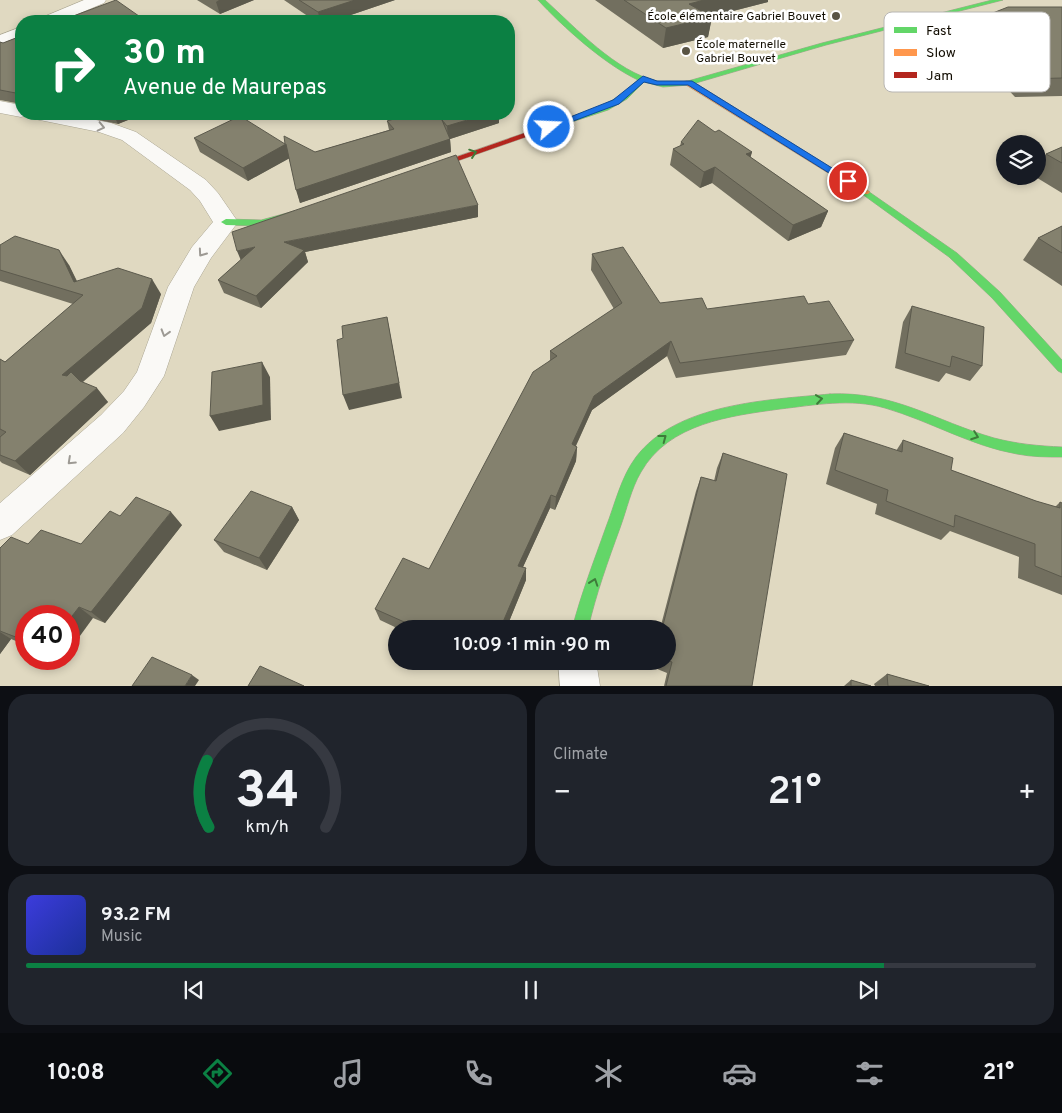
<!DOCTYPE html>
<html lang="en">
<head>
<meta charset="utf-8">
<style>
  :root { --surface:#171b24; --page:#20242c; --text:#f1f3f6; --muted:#9ea1a6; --line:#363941; --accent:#0b8043 }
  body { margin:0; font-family:Overpass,sans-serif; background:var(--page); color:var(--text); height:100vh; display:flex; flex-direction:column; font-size:19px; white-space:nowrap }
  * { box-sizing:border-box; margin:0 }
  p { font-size:16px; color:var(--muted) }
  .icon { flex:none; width:28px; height:28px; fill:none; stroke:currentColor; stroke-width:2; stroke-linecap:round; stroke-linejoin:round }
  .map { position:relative; height:686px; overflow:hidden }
  .side { display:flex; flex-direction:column; gap:8px; padding:8px; background:#0d0f14; flex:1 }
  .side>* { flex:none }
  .banner { position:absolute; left:15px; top:15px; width:500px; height:105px; border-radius:20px; box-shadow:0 2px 8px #0003; background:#0b8043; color:#fff; overflow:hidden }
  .buttons { position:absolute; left:996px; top:135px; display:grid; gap:10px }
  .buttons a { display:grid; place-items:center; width:50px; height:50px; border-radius:50%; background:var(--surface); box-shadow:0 2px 8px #0003; font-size:25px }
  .speed { position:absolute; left:15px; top:605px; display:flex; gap:10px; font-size:25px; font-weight:700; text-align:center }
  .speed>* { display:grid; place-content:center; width:65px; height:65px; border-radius:50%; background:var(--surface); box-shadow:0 2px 8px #0003; line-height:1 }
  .speed .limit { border:8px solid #d22; background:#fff; color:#111 }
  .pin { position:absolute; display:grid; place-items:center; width:42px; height:42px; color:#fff; margin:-21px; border:2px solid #fff; border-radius:50%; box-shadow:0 1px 5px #0007 }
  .me { position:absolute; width:55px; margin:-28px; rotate:71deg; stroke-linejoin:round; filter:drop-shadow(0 0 4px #0008) }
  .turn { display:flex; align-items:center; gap:18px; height:105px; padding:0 25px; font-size:22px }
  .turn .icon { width:65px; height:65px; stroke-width:2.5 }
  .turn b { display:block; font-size:35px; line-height:42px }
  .big { font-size:38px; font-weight:600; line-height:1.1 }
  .side .tile { flex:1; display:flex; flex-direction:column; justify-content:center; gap:8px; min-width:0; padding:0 18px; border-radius:20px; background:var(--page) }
  .side .dial { align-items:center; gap:0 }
  .dial svg { height:130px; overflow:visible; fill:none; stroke:var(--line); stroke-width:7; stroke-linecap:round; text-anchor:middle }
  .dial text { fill:var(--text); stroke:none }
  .song { display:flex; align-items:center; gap:15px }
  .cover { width:60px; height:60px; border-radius:8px; background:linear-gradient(135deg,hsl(240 70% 55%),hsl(230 70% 35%)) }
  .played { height:5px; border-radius:2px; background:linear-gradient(90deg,var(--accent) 85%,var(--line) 85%) }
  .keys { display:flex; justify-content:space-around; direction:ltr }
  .heat { display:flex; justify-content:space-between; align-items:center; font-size:28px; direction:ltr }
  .side .tiles { flex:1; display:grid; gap:8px; grid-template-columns:1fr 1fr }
  .tile:last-child { grid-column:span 2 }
  .trip { position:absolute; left:388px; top:620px; width:288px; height:50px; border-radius:25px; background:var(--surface); box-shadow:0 2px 8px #0003; font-weight:600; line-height:50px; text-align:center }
  .menu { display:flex; height:80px; justify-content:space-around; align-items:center; background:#090b0e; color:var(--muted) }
  .menu .icon { width:35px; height:35px }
  .menu .current { color:var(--accent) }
  .menu b { font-size:22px; color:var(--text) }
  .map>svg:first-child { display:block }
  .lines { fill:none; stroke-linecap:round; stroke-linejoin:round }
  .street-casing { stroke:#aaa592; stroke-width:1 }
  .fast-casing { stroke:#aaa592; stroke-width:1 }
  .slow-casing { stroke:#aaa592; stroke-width:1 }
  .jam-casing { stroke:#aaa592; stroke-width:1 }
  .street { fill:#faf9f6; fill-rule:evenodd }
  .fast { fill:#63d668; fill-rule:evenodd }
  .slow { fill:#ff974d; fill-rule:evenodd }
  .jam { fill:#b3261e; fill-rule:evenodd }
  .wall { fill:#726f5f }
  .shaded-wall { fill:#5c5a4d }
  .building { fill:#84816e; stroke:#5c5a4d }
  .oneway { stroke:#9d9a94 }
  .oneway2 { stroke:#3e7b3a }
  .route { fill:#1a73e8; stroke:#114b97 }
  .poi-dot { fill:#595444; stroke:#fff; stroke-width:2 }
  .labels { text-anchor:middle; stroke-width:5; stroke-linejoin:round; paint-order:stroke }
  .far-poi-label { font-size:12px; fill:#110c01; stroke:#fff; text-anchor:end }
  .key { fill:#fff; stroke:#b8b6b3; stroke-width:1 }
  .key-label { font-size:14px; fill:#110c01 }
</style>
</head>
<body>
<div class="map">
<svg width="1062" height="686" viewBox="0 0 1062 686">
  <rect width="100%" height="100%" fill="#e0d9c1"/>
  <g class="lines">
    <defs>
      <g id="street">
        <polygon points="84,0 106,0 104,3 61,21 39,21 41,18"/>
        <polygon points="21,27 21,38 0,46 0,35"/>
        <polygon points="0,101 21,105 21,114 66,114 111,123 136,132 206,180 218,193 238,222 211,258 194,287 164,376 144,407 123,433 12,535 0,540 0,503 101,415 124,391 137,372 168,287 192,247 213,222 200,201 190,190 122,140 99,132 30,118 28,115 21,117 0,113"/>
        <polygon points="558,661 596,661 600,686 560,686"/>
      </g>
      <g id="fast">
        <path d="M538 0H545C576 28 616 72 657 81 667 84 678 82 688 81L822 43 992 0H1003L826 45 689 85 663 87 644 82 627 99 608 110 542 132 538 130 539 128 602 106 621 95 638 80C604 64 563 27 538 0Z"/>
        <polygon points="865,189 957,253 1000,292 1062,360 1062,373 1058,371 992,298 949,257 862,194 860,192"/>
        <polygon points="295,211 300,214 298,216 261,226 226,225 221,222 226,219 261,220"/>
        <path d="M830 394C894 391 935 421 994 438 1017 444 1039 446 1062 447V457C1047 457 1032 457 1017 454 971 446 930 421 885 408 851 398 815 405 780 409 730 416 669 423 641 472 631 489 627 509 620 528 608 561 596 594 588 629H572C581 594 594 561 606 527 615 504 621 477 636 457 677 403 768 400 830 394Z"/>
      </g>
      <polygon id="slow" points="686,81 692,81 870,192 868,194 862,194 686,85"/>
      <polygon id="jam" points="539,128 545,128 546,130 426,172 420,172 419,170"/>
    </defs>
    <use href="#street" class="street-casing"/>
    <use href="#fast" class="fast-casing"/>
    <use href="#slow" class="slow-casing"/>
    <use href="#jam" class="jam-casing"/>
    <use href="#street" class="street"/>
    <use href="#fast" class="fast"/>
    <use href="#slow" class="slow"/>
    <use href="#jam" class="jam"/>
  </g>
  <g class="wall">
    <polygon points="197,0 254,0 220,14"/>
    <polygon points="284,0 395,0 333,21 315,21"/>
    <polygon points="595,0 768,0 768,2 710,17 712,17 708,37 663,48"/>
    <polygon points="1062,7 1062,96 1015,97 961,39 970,22"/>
    <polygon points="21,36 21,104 0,100 0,42 3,43"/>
    <polygon points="69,114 143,114 118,124"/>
    <polygon points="387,121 499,123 450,139 451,152 300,203 289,158 248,181 200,152 194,138 285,144 315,152 389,130"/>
    <polygon points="715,132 752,152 750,157 828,211 821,227 788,241 712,183 700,188 670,165 673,149 680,146 681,142"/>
    <polygon points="1062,147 1062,193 1034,176 1038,176 1038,166 1046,154"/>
    <polygon points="478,205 478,217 305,252 308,262 261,308 224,293 218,280 241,260"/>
    <polygon points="1062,226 1062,286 1023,260 1038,238"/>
    <polygon points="0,245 69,265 77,281 161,294 151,323 83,382 108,402 30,475 2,463 0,461 0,437 1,437 0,436 0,359 5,362 73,304 0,281"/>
    <polygon points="592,254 660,303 707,309 808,304 854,340 846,355 676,378 667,356 592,410 576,446 577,447 576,461 555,510 550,508 523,567 526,580 506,629 399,629 380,620 375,609 429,569 550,360 550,351 614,309 591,270"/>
    <polygon points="912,306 982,366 970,381 946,373 939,382 895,368 903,322"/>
    <polygon points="844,433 896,451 903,440 951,470 1036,501 1055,507 1060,502 1062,503 1062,595 1018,578 1019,557 950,531 941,540 875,514 877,504 826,484 835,448"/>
    <polygon points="723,453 752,686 664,686 667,673 650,666 651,661 666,661 666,629 660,629 696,491 701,477 714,481 717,468"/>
    <polygon points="292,507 299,520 267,570 224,552 214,540"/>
    <polygon points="120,516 182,525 105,623 93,618 26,616 26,645 11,639 0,654 0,548 81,544"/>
    <polygon points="473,661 484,661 482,665"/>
    <polygon points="887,674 929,686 875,686 874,684"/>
    <polygon points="851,680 871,686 844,686"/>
  </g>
  <g class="shaded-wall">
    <polygon points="219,0 254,0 220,14 216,2"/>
    <polygon points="355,0 395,0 333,21 320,21 318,12"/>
    <polygon points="704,0 768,0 768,2 686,23 689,4"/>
    <polygon points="712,17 708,37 663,48 666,28"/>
    <polygon points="113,114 143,114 118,124"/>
    <polygon points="487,114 499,114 499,123 450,139 451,152 300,203 296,190 448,139 447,126"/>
    <polygon points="286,144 290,158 248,181 243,168"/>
    <polygon points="752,152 748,167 746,154"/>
    <polygon points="715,167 712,183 700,188 704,172"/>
    <polygon points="478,205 478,217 305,252 308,262 261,308 256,296 284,242"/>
    <polygon points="828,211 821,227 788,241 793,225"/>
    <polygon points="255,247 242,263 237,251"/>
    <polygon points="59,250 69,265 83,295 74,282"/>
    <polygon points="152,279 161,294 151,323 74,389 62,375"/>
    <polygon points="387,317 402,398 349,410 343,395"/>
    <polygon points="671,341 667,356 592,410 570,458 572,444 594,396"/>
    <polygon points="262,362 270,377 271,420 219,431 210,416"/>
    <polygon points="97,388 108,402 30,475 15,461"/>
    <polygon points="577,447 576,461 555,510 556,497"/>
    <polygon points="551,495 550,508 518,578 518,566"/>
    <polygon points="292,507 299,520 267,570 259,558"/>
    <polygon points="171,512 182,525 105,623 91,612"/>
    <polygon points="526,568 526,580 506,629 500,629"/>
    <polygon points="79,607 93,618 69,651 69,620"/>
    <polygon points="0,632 11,639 0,654"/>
    <polygon points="192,675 199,680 195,686 185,686"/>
  </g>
  <g class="building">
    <polygon points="116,0 146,21 60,21"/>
    <polygon points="299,0 355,0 318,12"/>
    <polygon points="624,0 704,0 689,4 712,17 666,28"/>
    <polygon points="1008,7 1062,7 1062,78 1025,79 970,22"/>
    <polygon points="21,36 21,94 0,90 0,42 3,43"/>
    <polygon points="411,114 487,114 447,126 442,120 450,139 296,190 286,144 243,168 194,138 240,116 285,144 284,136 315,152 394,129 387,121"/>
    <polygon points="698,120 715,132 719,130 752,152 746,154 828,211 793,225 715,167 704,172 673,149 684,144 681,142"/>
    <polygon points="1062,147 1062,163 1046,154"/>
    <polygon points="456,155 478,205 284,242 304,250 256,296 218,280 255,247 237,251 232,232"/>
    <polygon points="1062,226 1062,253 1038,238"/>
    <polygon points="15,236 59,250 74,282 118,268 152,279 142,308 62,375 67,376 71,372 80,381 97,388 15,461 0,455 0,437 6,432 0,429 0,359 5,362 83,295 0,270 0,245"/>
    <polygon points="623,247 660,303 702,298 707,309 804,296 808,304 829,301 854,340 680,363 671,341 594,396 572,444 577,447 556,497 551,495 518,566 526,568 500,629 420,629 375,609 403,558 429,569 533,372 557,356 550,351 622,303 592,254"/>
    <polygon points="912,306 984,327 982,366 952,356 950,367 905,353"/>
    <polygon points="387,317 399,383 343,395 337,340 343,338 342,326"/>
    <polygon points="262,362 263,405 210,416 212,372"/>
    <polygon points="844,433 902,452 903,440 953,458 951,470 1036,501 1060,508 1060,502 1062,503 1062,577 1035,566 1035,544 955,515 954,527 886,501 888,490 835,470"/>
    <polygon points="723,453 787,474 752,686 666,686 672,662 666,660 666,629 662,629 701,477 716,481"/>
    <polygon points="251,491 292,507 259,558 214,540"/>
    <polygon points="136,497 171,512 91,612 79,607 69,620 69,616 26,616 26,641 0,631 0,548 11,537 28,544 41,530 81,544 110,511 120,516"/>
    <polygon points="152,657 192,675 185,686 132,686"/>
    <polygon points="260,666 304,686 248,686"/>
    <polygon points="887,674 929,686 888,686"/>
    <polygon points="851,680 871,686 851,686"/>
  </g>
  <defs><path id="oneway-chevron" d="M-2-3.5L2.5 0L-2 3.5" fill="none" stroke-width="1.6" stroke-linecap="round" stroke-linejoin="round" transform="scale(1.25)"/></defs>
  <g class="oneway">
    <use href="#oneway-chevron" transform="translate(101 127) rotate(13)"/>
    <use href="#oneway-chevron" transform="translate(202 253) rotate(125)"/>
    <use href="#oneway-chevron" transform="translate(165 333) rotate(107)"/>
    <use href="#oneway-chevron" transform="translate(71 461) rotate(137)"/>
  </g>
  <g class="oneway2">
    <use href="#oneway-chevron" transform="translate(473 153) rotate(-19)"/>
    <use href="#oneway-chevron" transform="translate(819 399) rotate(-8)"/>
    <use href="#oneway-chevron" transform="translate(975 436) rotate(20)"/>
    <use href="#oneway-chevron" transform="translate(663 438) rotate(-37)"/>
    <use href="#oneway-chevron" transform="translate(594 582) rotate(-71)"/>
  </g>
  <polygon class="route" points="643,76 657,81 692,81 853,181 848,184 845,183 688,85 657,85 644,82 619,104 552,129 545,127 613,100"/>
  <g class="poi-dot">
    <circle cx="836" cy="16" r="5"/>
    <circle cx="686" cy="51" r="5"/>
  </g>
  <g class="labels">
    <g class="far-poi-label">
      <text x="826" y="20">École élémentaire Gabriel Bouvet</text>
      <text x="696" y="48" text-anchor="start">École maternelle<tspan x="696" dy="14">Gabriel Bouvet</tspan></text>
    </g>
  </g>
  <rect x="884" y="12" width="166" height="80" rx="8" class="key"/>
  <rect x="894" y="27" width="23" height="6" fill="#63d668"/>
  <rect x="894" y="49" width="23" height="7" fill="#ff974d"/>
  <rect x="894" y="72" width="23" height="6" fill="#b3261e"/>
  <g class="key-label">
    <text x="926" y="35">Fast</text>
    <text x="926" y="57">Slow</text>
    <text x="926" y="80">Jam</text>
  </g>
</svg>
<div class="buttons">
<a><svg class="icon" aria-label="layers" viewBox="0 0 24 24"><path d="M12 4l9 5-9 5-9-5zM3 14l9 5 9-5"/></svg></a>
</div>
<div class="speed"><div class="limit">40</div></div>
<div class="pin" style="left:848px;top:181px;background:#d93025"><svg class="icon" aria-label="arrive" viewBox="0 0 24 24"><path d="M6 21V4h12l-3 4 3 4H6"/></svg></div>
<svg class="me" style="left:549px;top:127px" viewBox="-20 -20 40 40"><circle r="17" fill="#1a73e8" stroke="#fff" stroke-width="3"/><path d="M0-11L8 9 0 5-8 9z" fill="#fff"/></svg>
<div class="trip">10:09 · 1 min · 90 m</div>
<div class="banner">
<div class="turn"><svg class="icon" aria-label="right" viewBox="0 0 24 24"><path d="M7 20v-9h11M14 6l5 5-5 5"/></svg><div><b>30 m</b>Avenue de Maurepas</div></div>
</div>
</div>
<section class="side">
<div class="tiles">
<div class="tile dial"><svg viewBox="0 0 100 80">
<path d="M14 69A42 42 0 1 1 86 69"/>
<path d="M14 69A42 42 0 0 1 13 28" stroke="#0b8043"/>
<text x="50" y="56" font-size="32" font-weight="700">34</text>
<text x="50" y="72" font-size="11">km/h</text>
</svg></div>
<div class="tile"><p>Climate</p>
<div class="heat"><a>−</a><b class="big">21°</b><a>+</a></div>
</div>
<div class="tile">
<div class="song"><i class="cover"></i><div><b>93.2 FM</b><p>Music</p></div></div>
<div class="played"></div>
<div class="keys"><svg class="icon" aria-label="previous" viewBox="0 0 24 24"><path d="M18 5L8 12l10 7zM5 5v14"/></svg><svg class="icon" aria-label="pause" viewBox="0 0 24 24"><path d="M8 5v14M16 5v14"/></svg><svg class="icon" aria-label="next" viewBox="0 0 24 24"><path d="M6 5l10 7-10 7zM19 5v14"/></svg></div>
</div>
</div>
</section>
<nav class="menu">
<b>10:08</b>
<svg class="icon current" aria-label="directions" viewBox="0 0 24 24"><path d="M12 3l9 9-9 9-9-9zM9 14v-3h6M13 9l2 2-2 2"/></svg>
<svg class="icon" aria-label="music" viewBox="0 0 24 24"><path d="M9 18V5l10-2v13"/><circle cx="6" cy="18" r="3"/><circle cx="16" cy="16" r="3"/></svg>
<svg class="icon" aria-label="phone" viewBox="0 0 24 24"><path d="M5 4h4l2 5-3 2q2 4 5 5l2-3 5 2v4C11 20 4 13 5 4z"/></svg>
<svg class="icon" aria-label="climate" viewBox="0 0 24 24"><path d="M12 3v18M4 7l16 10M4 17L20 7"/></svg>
<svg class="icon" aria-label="car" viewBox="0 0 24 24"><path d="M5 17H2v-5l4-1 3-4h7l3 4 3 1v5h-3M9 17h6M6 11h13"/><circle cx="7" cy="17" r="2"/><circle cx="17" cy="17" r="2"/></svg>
<svg class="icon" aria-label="filters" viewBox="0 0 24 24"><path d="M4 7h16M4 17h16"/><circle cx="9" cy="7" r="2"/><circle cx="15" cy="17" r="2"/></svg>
<b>21°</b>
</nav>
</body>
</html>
